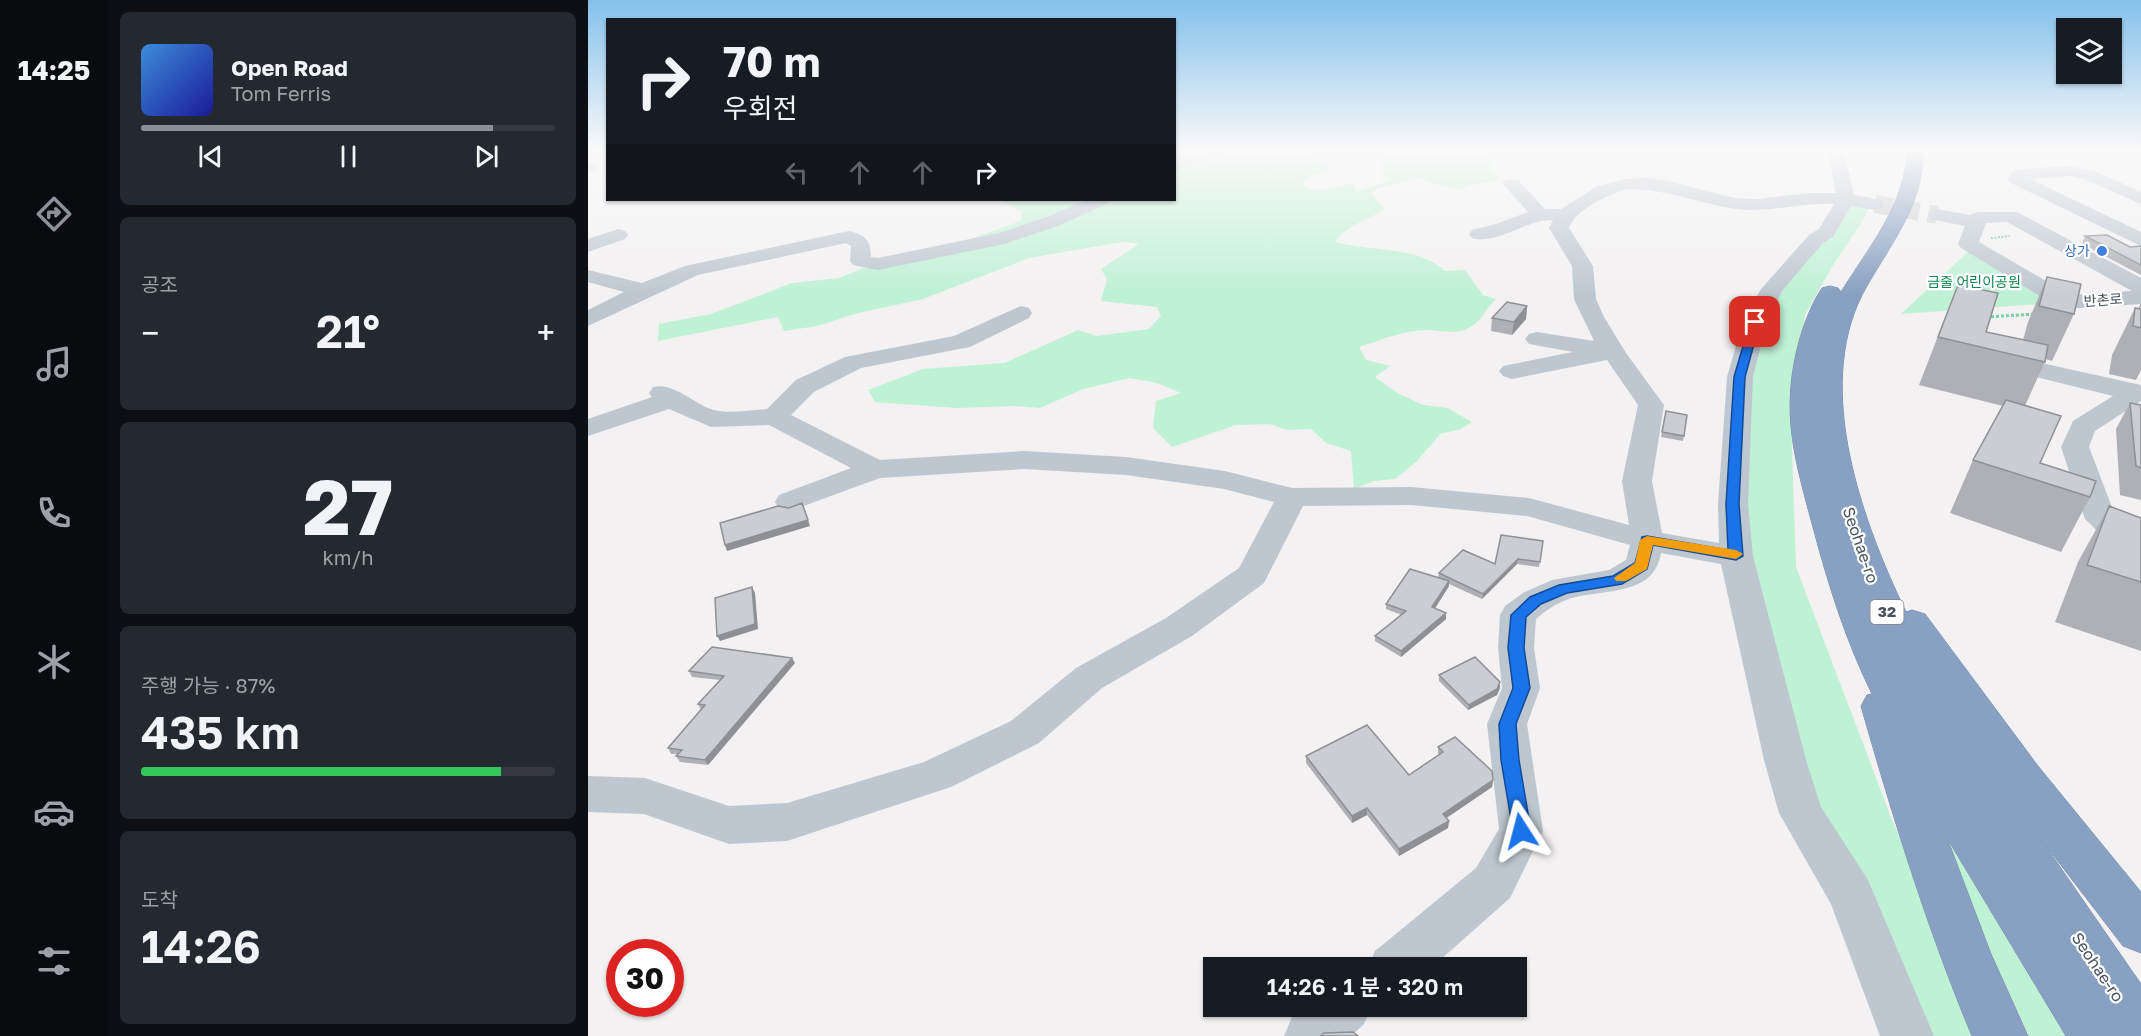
<!DOCTYPE html>
<html lang="ko">
<head>
<meta charset="utf-8">
<style>
  :root { --surface:#171b24; --page:#242831; --text:#f1f3f6; --muted:#9ea1a6; --line:#363941; --accent:#8c9099 }
  body { margin:0; font-family:"Golos Text","Noto Sans KR",sans-serif; background:var(--page); color:var(--text); height:100vh; display:flex; flex-direction:column; font-size:22px; white-space:nowrap }
  * { box-sizing:border-box; margin:0 }
  p { font-size:20px; color:var(--muted) }
  .icon { flex:none; width:33px; height:33px; fill:none; stroke:currentColor; stroke-width:2; stroke-linecap:round; stroke-linejoin:round }
  .map { position:relative; flex:1; overflow:hidden }
  .sheet { display:flex; flex-direction:column; gap:12px; padding:12px; background:#0d0f14; width:480px }
  .sheet>* { flex:none }
  .guide { position:absolute; left:18px; top:18px; width:570px; height:183px; border-radius:0px; box-shadow:0 2px 4px #0004; background:#171b24; color:var(--text); overflow:hidden }
  .buttons { position:absolute; left:1468px; top:18px; display:grid; gap:12px }
  .buttons a { display:grid; place-items:center; width:66px; height:66px; border-radius:0px; background:var(--surface); box-shadow:0 2px 4px #0004; font-size:30px }
  .speed { position:absolute; left:18px; top:939px; display:flex; gap:12px; font-size:30px; font-weight:700; text-align:center }
  .speed>* { display:grid; place-content:center; width:78px; height:78px; border-radius:50%; background:var(--surface); box-shadow:0 2px 4px #0004; line-height:1 }
  .speed .limit { border:9px solid #d22; background:#fff; color:#111 }
  .pin { position:absolute; display:grid; place-items:center; width:51px; height:51px; color:#fff; margin:-26px; border-radius:12px; box-shadow:0 3px 9px #0006 }
  .me { position:absolute; width:66px; margin:-33px; rotate:351deg; stroke-linejoin:round; filter:drop-shadow(0 0 4px #0008) }
  .turn { display:flex; align-items:center; gap:21px; height:126px; padding:0 18px; font-size:27px }
  .turn .icon { width:78px; height:78px; stroke-width:2.5 }
  .turn b { display:block; font-size:42px; line-height:51px }
  .lanes { display:flex; align-items:center; height:57px; padding:0 18px; background:#0003; justify-content:center; gap:30px; direction:ltr }
  .lanes .off { opacity:.35 }
  .big { font-size:45px; font-weight:600; line-height:1.1 }
  .sheet .widget { flex:1; display:flex; flex-direction:column; justify-content:center; gap:9px; min-width:0; padding:0 21px; border-radius:9px; background:var(--page) }
  .sheet .dial { align-items:center; gap:0 }
  .dial b { font-size:78px; line-height:1 }
  .song { display:flex; align-items:center; gap:18px }
  .cover { width:72px; height:72px; border-radius:9px; background:linear-gradient(135deg,hsl(210 70% 55%),hsl(240 70% 35%)) }
  .played { height:6px; border-radius:3px; background:linear-gradient(90deg,var(--accent) 85%,var(--line) 85%) }
  .keys { display:flex; justify-content:space-around; direction:ltr }
  .heat { display:flex; justify-content:space-between; align-items:center; font-size:33px; direction:ltr }
  .charge { height:9px; border-radius:4px; background:linear-gradient(90deg,#34c759 87%,var(--line) 0) }
  .trip { position:absolute; left:615px; top:957px; width:324px; height:60px; border-radius:0px; background:var(--surface); box-shadow:0 2px 4px #0004; font-weight:600; line-height:60px; text-align:center }
  main { display:flex; flex:1; min-height:0 }
  .menu { display:flex; flex-direction:column; width:108px; justify-content:space-around; align-items:center; background:#090b0e; color:var(--muted) }
  .menu .icon { width:42px; height:42px }
  .menu .active { color:var(--accent) }
  .menu b { font-size:27px; color:var(--text) }
  .map>svg:first-child { display:block }
  .green { fill:#bff1d5 }
  .lines { fill:none; stroke-linecap:round; stroke-linejoin:round }
  .minor-tunnel { stroke:#d1d1d4; stroke-width:18; stroke-dasharray:18 9; stroke-linecap:butt }
  .highway-casing { stroke:#738bac; stroke-width:1 }
  .path-far1 { stroke:#76d0a8; stroke-width:2; stroke-dasharray:2 1.5; stroke-linecap:butt }
  .path { stroke:#76d0a8; stroke-width:3; stroke-dasharray:3 2; stroke-linecap:butt }
  .minor { fill:#bec7d0; fill-rule:evenodd }
  .highway { fill:#88a0c1; fill-rule:evenodd }
  .wall { fill:#afb0b5 }
  .shaded-wall { fill:#8e9094 }
  .building { fill:#cbcdd3; stroke:#8e9094; stroke-width:1.5 }
  .route { fill:#1a73e8; stroke:#114b97; stroke-width:1.5 }
  .slow { fill:#f59e0b }
  .shop-dot { fill:#3f7fe0; stroke:#fff; stroke-width:2 }
  .labels { text-anchor:middle; stroke-width:4.5; stroke-linejoin:round; paint-order:stroke }
  .far-shop-label { font-size:14px; fill:#366cbe; stroke:#fff; text-anchor:end }
  .far-park-label { font-size:14px; fill:#158552; stroke:#fff }
  .far-street-label { font-size:14px; fill:#48535f; stroke:#fff }
  .shield { fill:#fff; stroke:#7f878f; stroke-width:1.5 }
  .shield-label { font-size:15px; font-weight:bold; fill:#48535f }
  .street-label { font-size:16px; fill:#48535f; stroke:#fff }
</style>
</head>
<body>
<main>
<nav class="menu">
<b>14:25</b>
<svg class="icon active" aria-label="directions" viewBox="0 0 24 24"><path d="M12 3l9 9-9 9-9-9zM9 14v-3h6M13 9l2 2-2 2"/></svg>
<svg class="icon" aria-label="music" viewBox="0 0 24 24"><path d="M9 18V5l10-2v13"/><circle cx="6" cy="18" r="3"/><circle cx="16" cy="16" r="3"/></svg>
<svg class="icon" aria-label="phone" viewBox="0 0 24 24"><path d="M5 4h4l2 5-3 2q2 4 5 5l2-3 5 2v4C11 20 4 13 5 4z"/></svg>
<svg class="icon" aria-label="climate" viewBox="0 0 24 24"><path d="M12 3v18M4 7l16 10M4 17L20 7"/></svg>
<svg class="icon" aria-label="car" viewBox="0 0 24 24"><path d="M5 17H2v-5l4-1 3-4h7l3 4 3 1v5h-3M9 17h6M6 11h13"/><circle cx="7" cy="17" r="2"/><circle cx="17" cy="17" r="2"/></svg>
<svg class="icon" aria-label="filters" viewBox="0 0 24 24"><path d="M4 7h16M4 17h16"/><circle cx="9" cy="7" r="2"/><circle cx="15" cy="17" r="2"/></svg>
</nav>
<section class="sheet">
<div class="widget">
<div class="song"><i class="cover"></i><div><b>Open Road</b><p>Tom Ferris</p></div></div>
<div class="played"></div>
<div class="keys"><svg class="icon" aria-label="previous" viewBox="0 0 24 24"><path d="M18 5L8 12l10 7zM5 5v14"/></svg><svg class="icon" aria-label="pause" viewBox="0 0 24 24"><path d="M8 5v14M16 5v14"/></svg><svg class="icon" aria-label="next" viewBox="0 0 24 24"><path d="M6 5l10 7-10 7zM19 5v14"/></svg></div>
</div>
<div class="widget"><p>공조</p>
<div class="heat"><a>−</a><b class="big">21°</b><a>+</a></div>
</div>
<div class="widget dial"><b>27</b><p>km/h</p></div>
<div class="widget"><p>주행 가능 · 87%</p><b class="big">435 km</b><div class="charge"></div></div>
<div class="widget"><p>도착</p><b class="big">14:26</b></div>
</section>
<div class="map">
<svg width="1553" height="1036" viewBox="0 0 1553 1036">
  <rect width="100%" height="100%" fill="#f3f1f1"/>
  <g class="green">
    <path d="M628 150H714L722 152 743 167 736 173 722 175 715 183 719 189C741 193 747 185 767 184L768 192 806 179 793 177 796 169 786 150H895L902 154 906 161 903 166 911 180 880 186 873 190 845 184 833 178 790 188 783 193 797 209C779 221 760 224 747 242 781 252 828 245 857 271L877 270 895 295 908 299C898 308 895 319 884 326 870 336 854 330 839 330 816 330 793 340 771 347L778 360 802 366 787 377 811 394 835 405 860 408 884 422 873 429 852 434 829 461 807 479 786 481 766 489 763 451 738 443 723 429 699 430 681 424 648 425 584 447 565 428 568 401 593 393 569 383 542 378 495 389 452 408 427 406 368 408 287 402 280 390 335 369 417 363 490 330 509 336 561 329 573 316 569 307 513 301 519 279 513 269 551 244 534 242 441 258 335 299 270 313 229 326 196 331 190 317 70 341 71 324 123 314 204 283 251 278 305 256 363 246 433 221 434 212 413 200H395H586L587 156Z"/>
    <polygon points="1260,204 1281,207 1274,222 1245,265 1217,315 1203,419 1208,567 1304,820 1400,1036 1332,1036 1219,797 1157,569 1159,379 1173,315 1224,253 1243,236"/>
    <polygon points="1383,249 1469,303 1313,314"/>
    <polygon points="1334,786 1486,1036 1441,1036 1380,908"/>
  </g>
  <g class="lines">
    <polyline class="minor-tunnel" points="1287,204 1349,215"/>
    <defs>
      <path id="highway" d="M1319 150H1335C1337 206 1299 248 1274 295 1226 391 1275 523 1318 612L1324 610 1337 614 1450 766 1553 892V953L1535 946 1452 838 1553 984V1036H1478L1359 838 1403 954 1440 1036H1384C1339 928 1305 818 1273 706L1279 695 1284 694C1258 641 1241 587 1226 531 1207 460 1191 412 1212 338 1217 321 1224 303 1234 288L1242 286 1250 288 1253 292C1280 248 1318 204 1319 150Z"/>
    </defs>
    <use href="#highway" class="highway-casing"/>
    <polyline class="path-far1" points="1403,238 1422,236"/>
    <polyline class="path" points="1398,317 1448,314"/>
    <g class="minor">
      <polygon points="611,150 633,150 631,153 586,172 586,161"/>
      <path d="M1240 150H1256L1266 195 1294 200 1296 204 1294 208 1287 210 1263 206 1245 237 1235 243 1194 291 1179 322 1165 377 1160 504 1165 556 1218 760 1233 807 1280 880 1346 1036H1292L1243 904 1191 813 1176 760 1133 564 1073 553C1066 596 1017 589 984 598 970 602 958 610 948 619L946 648 952 688 939 724 955 831 922 898 843 968H780L787 951 888 868 911 829 899 724 914 688 910 648 912 615 917 606 935 593 964 580 1021 570 1038 560 1042 545 939 516 823 505 715 506 676 583 604 636 514 688 451 743 363 787 199 841 141 844 56 814 0 812V776L57 778 141 806 199 803 336 762 423 721 488 668 578 618 651 568 686 502 636 489 538 475 436 469 292 478 202 511 191 509 187 502 191 495 263 468 181 425 123 427 81 409 0 436V419L64 397 61 393 65 387C86 382 105 404 126 410 141 414 163 410 179 409L208 380 257 357 366 336 433 306 441 308 444 313 441 318 382 347 273 368 226 392 203 415 292 460 436 451 538 457 637 471 704 488 823 487 941 498 1041 525 1034 481 1050 405 1019 360 924 379 915 376 911 371 915 366 985 352 941 344 937 339 941 334 949 332 1006 341 986 299 984 266 961 228 965 220C938 219 912 245 884 238L881 234 884 230 908 224 940 212 915 184 918 180H930L957 209H973L1010 186 1038 179 1059 178 1080 181 1146 198 1168 199 1223 193H1248ZM1039 189C1077 188 1111 204 1148 209 1182 213 1213 202 1246 204L1231 229 1221 235 1173 289 1155 322 1139 377 1130 504 1131 543 1074 533 1064 481 1076 405 1038 353 1016 317 1008 299 1005 266 981 228C988 209 1019 195 1039 189Z"/>
      <polygon points="0,161 8,163 10,167 8,171 0,172"/>
      <polygon points="1482,166 1507,171 1553,192 1553,204 1496,179 1482,176 1442,179 1553,232 1553,246 1423,183 1420,179 1426,170 1432,169"/>
      <path d="M499 200H522L519 204 470 226 416 244 290 270 265 265 262 261 263 246 258 243 110 275 0 326V310L36 292 0 282V270L54 283 97 266 261 231C277 235 283 240 283 257L290 258 411 233 456 218Z"/>
      <path d="M1349 209 1382 215 1390 212H1429L1553 278V304L1478 309 1470 307 1373 248 1370 244 1377 226 1342 219 1340 215 1342 211ZM1419 222 1544 291 1482 295 1391 242 1398 223Z"/>
      <polygon points="30,229 37,231 40,235 37,239 0,252 0,239"/>
      <polygon points="1449,362 1553,385 1553,401 1507,431 1501,447 1527,515 1553,537 1553,565 1541,562 1497,519 1473,447 1485,421 1525,396 1440,375 1436,370 1440,365"/>
      <polygon points="717,1006 784,1006 776,1024 763,1036 696,1036 704,1017"/>
    </g>
    <use href="#highway" class="highway"/>
  </g>
  <g class="wall">
    <polygon points="1497,236 1542,247 1553,246 1553,275 1494,244"/>
    <polygon points="1459,277 1486,314 1464,361 1458,359 1437,406 1452,463 1502,497 1473,552 1362,513 1385,460 1415,406 1331,385 1370,285 1398,332 1435,340 1440,322"/>
    <polygon points="1553,303 1553,370 1548,380 1521,374 1524,355 1547,308 1550,309"/>
    <polygon points="939,306 938,319 924,335 903,331 904,318"/>
    <polygon points="1542,403 1553,405 1553,500 1532,495 1528,429"/>
    <polygon points="1078,411 1099,415 1095,441 1073,437"/>
    <polygon points="1521,506 1553,518 1553,651 1467,622 1490,562"/>
    <polygon points="955,541 951,567 929,564 894,599 861,584 861,586 847,608 858,613 858,619 813,657 787,641 787,636 814,615 798,609 798,604 850,577 851,573 907,564"/>
    <polygon points="207,663 120,765 92,762 88,756 90,754 83,754 80,748 113,710 110,704 132,680 104,677 101,671"/>
    <polygon points="851,675 912,688 909,695 880,710 851,681"/>
    <polygon points="850,747 905,780 904,787 858,818 861,821 860,828 811,856 779,815 764,823 718,763 718,756 821,775 851,755 850,754"/>
  </g>
  <g class="shaded-wall">
    <polygon points="939,306 938,319 924,335 926,322"/>
    <polygon points="216,508 222,526 139,551 137,545"/>
    <polygon points="930,559 929,564 894,599 895,594"/>
    <polygon points="861,581 861,586 844,613 844,607"/>
    <polygon points="164,587 167,593 170,629 132,641 129,636"/>
    <polygon points="858,613 858,619 813,657 813,651"/>
    <polygon points="204,658 207,663 120,765 117,760"/>
    <polygon points="912,682 912,688 909,695 880,710 881,705"/>
    <polygon points="905,780 904,787 854,821 855,814"/>
    <polygon points="779,808 779,815 764,823 764,816"/>
    <polygon points="861,821 860,828 811,856 811,849"/>
  </g>
  <g class="building">
    <polygon points="1519,235 1542,247 1553,246 1553,265 1497,236"/>
    <polygon points="1459,277 1493,284 1486,314 1451,306"/>
    <polygon points="1370,285 1410,293 1398,332 1460,345 1457,362 1350,337"/>
    <polygon points="919,302 939,306 926,322 904,318"/>
    <polygon points="1547,308 1553,309 1553,328 1545,326"/>
    <polygon points="1418,400 1473,416 1452,463 1508,481 1502,497 1385,460"/>
    <polygon points="1542,403 1553,405 1553,468 1548,466"/>
    <polygon points="1078,411 1099,415 1096,436 1074,432"/>
    <polygon points="214,503 220,520 137,545 132,523 190,506 201,508"/>
    <polygon points="1521,506 1553,518 1553,582 1499,565"/>
    <polygon points="913,535 955,541 952,562 930,559 895,594 851,573 875,550 907,564"/>
    <polygon points="822,569 861,581 844,607 858,613 813,651 787,636 818,611 798,604"/>
    <polygon points="164,587 167,624 129,636 127,598"/>
    <polygon points="124,647 204,658 117,760 88,756 94,750 80,748 117,705 110,704 136,676 101,671"/>
    <polygon points="887,657 912,682 909,689 881,705 851,675"/>
    <polygon points="779,725 821,775 855,752 850,747 867,737 904,771 905,780 855,814 861,821 811,849 779,808 764,816 718,756"/>
    <polygon points="765,1032 770,1036 733,1036 736,1033"/>
  </g>
  <linearGradient id="sky" x2="0" y2="1"><stop stop-color="#83c1eb"/><stop offset="0.51" stop-color="#faf9f9"/><stop offset="1" stop-color="#faf9f9" stop-opacity="0"/></linearGradient>
  <rect width="1553" height="295" fill="url(#sky)"/>
  <polygon class="route" points="1167,319 1172,322 1157,377 1151,504 1155,556 1148,560 1065,545 1059,569 1034,584 979,593 953,604 938,617 936,648 942,688 928,724 931,760 943,831 940,837 933,840 926,837 913,760 911,724 925,688 920,648 923,615 942,597 971,585 1025,576 1047,563 1054,537 1059,536 1140,550 1138,504 1146,377 1162,322"/>
  <polygon class="slow" points="1059,536 1148,550 1155,554 1148,559 1065,545 1059,569 1038,581 1028,581 1026,578 1047,563 1052,540"/>
  <circle class="shop-dot" cx="1514" cy="251" r="6"/>
  <g class="labels">
    <g class="far-shop-label">
      <text x="1502" y="256">상가</text>
    </g>
    <g class="far-park-label">
      <text x="1386" y="287">금줄 어린이공원</text>
    </g>
    <g class="far-street-label">
      <text transform="translate(1515 300) rotate(-4)" y="5">반촌로</text>
    </g>
    <rect class="shield" x="1282.5" y="600" width="33" height="24" rx="4.5"/>
    <g class="shield-label">
      <text x="1299" y="617">32</text>
    </g>
    <g class="street-label">
      <text transform="translate(1273 545) rotate(71)" y="6">Seohae-ro</text>
      <text transform="translate(1510 967) rotate(56)" y="6">Seohae-ro</text>
    </g>
  </g>
</svg>
<div class="buttons">
<a><svg class="icon" aria-label="layers" viewBox="0 0 24 24"><path d="M12 4l9 5-9 5-9-5zM3 14l9 5 9-5"/></svg></a>
</div>
<div class="speed"><div class="limit">30</div></div>
<div class="pin" style="left:1167px;top:322px;background:#d93025"><svg class="icon" aria-label="arrive" viewBox="0 0 24 24"><path d="M6 21V4h12l-3 4 3 4H6"/></svg></div>
<svg class="me" style="left:933px;top:831px" viewBox="-20 -20 40 40"><path d="M0-17L14 15 0 8-14 15z" fill="#1a73e8" stroke="#fff" stroke-width="4"/></svg>
<div class="trip">14:26 · 1 분 · 320 m</div>
<div class="guide">
<div class="turn"><svg class="icon" aria-label="right" viewBox="0 0 24 24"><path d="M7 20v-9h11M14 6l5 5-5 5"/></svg><div><b>70 m</b>우회전</div></div>
<div class="lanes"><svg class="icon off" aria-label="left" viewBox="0 0 24 24"><path d="M17 20v-9H6M10 6l-5 5 5 5"/></svg><svg class="icon off" aria-label="ahead" viewBox="0 0 24 24"><path d="M12 20V5M6 11l6-6 6 6"/></svg><svg class="icon off" aria-label="ahead" viewBox="0 0 24 24"><path d="M12 20V5M6 11l6-6 6 6"/></svg><svg class="icon" aria-label="right" viewBox="0 0 24 24"><path d="M7 20v-9h11M14 6l5 5-5 5"/></svg></div>
</div>
</div>
</main>
</body>
</html>
